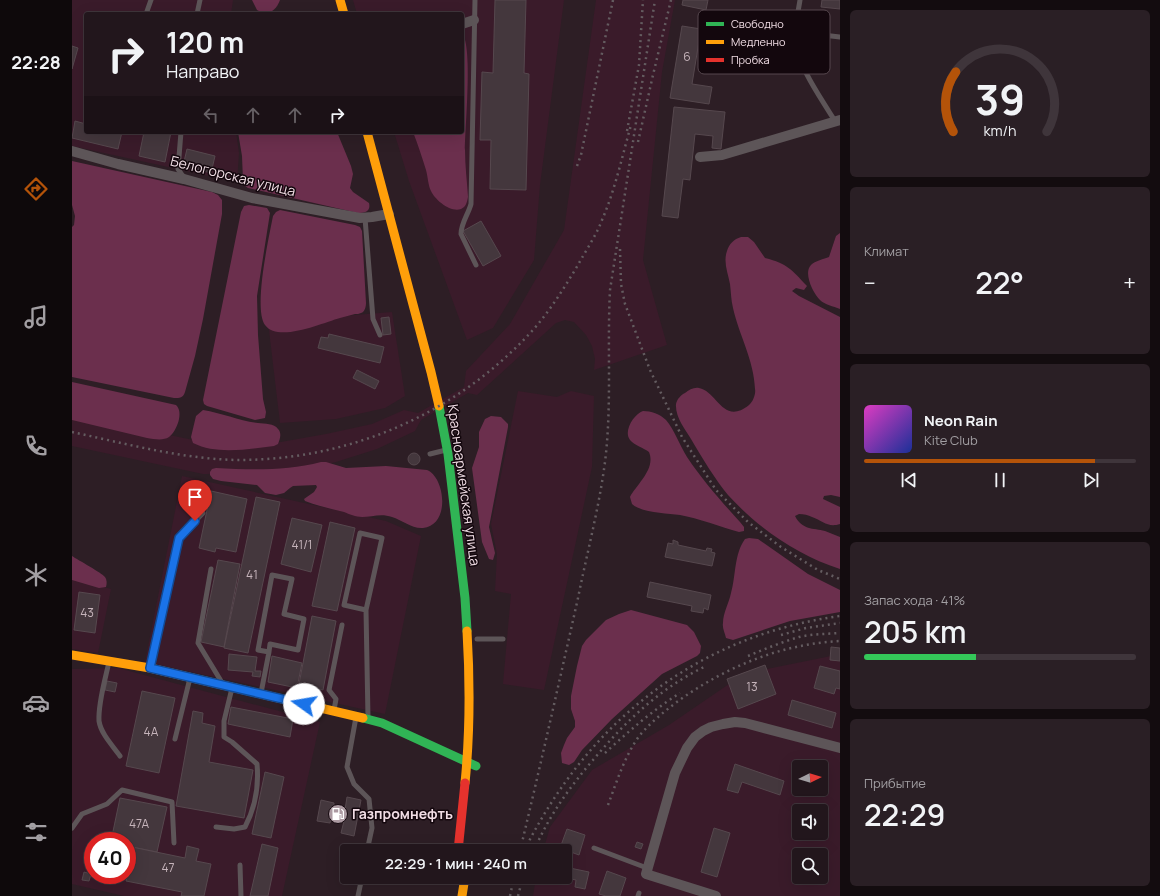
<!DOCTYPE html>
<html lang="ru">
<head>
<meta charset="utf-8">
<style>
  :root { --surface:#22161c; --page:#2a1f25; --text:#f1f3f6; --muted:#a29fa3; --line:#3f353b; --accent:#b45309 }
  body { margin:0; font-family:Manrope,sans-serif; background:var(--page); color:var(--text); height:100vh; display:flex; flex-direction:column; font-size:15px; white-space:nowrap }
  * { box-sizing:border-box; margin:0 }
  p { font-size:13px; color:var(--muted) }
  .icon { flex:none; width:22px; height:22px; fill:none; stroke:currentColor; stroke-width:2; stroke-linecap:round; stroke-linejoin:round }
  .map { position:relative; flex:1; overflow:hidden }
  .sheet { display:flex; flex-direction:column; gap:10px; padding:10px; background:#130c0f; width:320px }
  .sheet>* { flex:none }
  .banner { position:absolute; left:12px; top:12px; width:380px; height:122px; border-radius:4px; box-shadow:0 4px 16px #0002,0 0 0 1px var(--line); background:#22161c; color:var(--text); overflow:hidden }
  .needle { width:26px; rotate:85deg }
  .buttons { position:absolute; left:720px; top:760px; display:grid; gap:8px }
  .buttons a { display:grid; place-items:center; width:36px; height:36px; border-radius:4px; background:var(--surface); box-shadow:0 4px 16px #0002,0 0 0 1px var(--line); font-size:20px }
  .speed { position:absolute; left:12px; top:832px; display:flex; gap:8px; font-size:20px; font-weight:700; text-align:center }
  .speed>* { display:grid; place-content:center; width:52px; height:52px; border-radius:50%; background:var(--surface); box-shadow:0 4px 16px #0002,0 0 0 1px var(--line); line-height:1 }
  .speed .limit { border:6px solid #d22; background:#fff; color:#111 }
  .pin { position:absolute; display:grid; place-items:center; width:34px; height:34px; color:#fff; margin:-41px -17px; border-radius:50% 50% 50% 0; rotate:-45deg; box-shadow:0 0 4px #0007 }
  .pin .icon { rotate:45deg }
  .me { position:absolute; width:44px; margin:-22px; rotate:283deg; stroke-linejoin:round; filter:drop-shadow(0 0 3px #0008) }
  .turn { display:flex; align-items:center; gap:14px; height:84px; padding:0 16px; font-size:18px }
  .turn .icon { width:52px; height:52px; stroke-width:2.5 }
  .turn b { display:block; font-size:28px; line-height:34px }
  .lanes { display:flex; align-items:center; height:38px; padding:0 16px; background:#0003; justify-content:center; gap:20px; direction:ltr }
  .lanes .off { opacity:.35 }
  .big { font-size:30px; font-weight:600; line-height:1.1 }
  .sheet .card { flex:1; display:flex; flex-direction:column; justify-content:center; gap:6px; min-width:0; padding:0 14px; border-radius:6px; background:var(--page) }
  .sheet .dial { align-items:center; gap:0 }
  .dial svg { height:104px; overflow:visible; fill:none; stroke:var(--line); stroke-width:7; stroke-linecap:round; text-anchor:middle }
  .dial text { fill:var(--text); stroke:none }
  .song { display:flex; align-items:center; gap:12px }
  .cover { width:48px; height:48px; border-radius:6px; background:linear-gradient(135deg,hsl(310 70% 55%),hsl(230 70% 35%)) }
  .played { height:4px; border-radius:2px; background:linear-gradient(90deg,var(--accent) 85%,var(--line) 85%) }
  .keys { display:flex; justify-content:space-around; direction:ltr }
  .heat { display:flex; justify-content:space-between; align-items:center; font-size:22px; direction:ltr }
  .charge { height:6px; border-radius:3px; background:linear-gradient(90deg,#34c759 41%,var(--line) 0) }
  .trip { position:absolute; left:268px; top:844px; width:232px; height:40px; border-radius:4px; background:var(--surface); box-shadow:0 4px 16px #0002,0 0 0 1px var(--line); font-weight:600; line-height:40px; text-align:center }
  main { display:flex; flex:1; min-height:0 }
  .tabs { display:flex; flex-direction:column; width:72px; justify-content:space-around; align-items:center; background:#0e090b; color:var(--muted) }
  .tabs .icon { width:28px; height:28px }
  .tabs .current { color:var(--accent) }
  .tabs b { font-size:18px; color:var(--text) }
  .map>svg:first-child { display:block }
  .built { fill:#3a1b2a; fill-rule:evenodd }
  .forest { fill:#6b2f4d }
  .building { fill:#44373d; stroke:#56484e }
  .lines { fill:none; stroke-linecap:round; stroke-linejoin:round }
  .lane { stroke:#5d5558; stroke-width:5 }
  .street { stroke:#5d5558; stroke-width:10 }
  .fast { stroke:#30b455; stroke-width:9 }
  .slow { stroke:#ff9f0a; stroke-width:9 }
  .jam { stroke:#e5322d; stroke-width:9 }
  .rail { stroke:#645c60; stroke-width:2.5; stroke-dasharray:2 4; stroke-linecap:butt }
  .route-casing { stroke:#114b97; stroke-width:10 }
  .route { stroke:#1a73e8; stroke-width:7 }
  .labels { text-anchor:middle; stroke-width:3; stroke-linejoin:round; paint-order:stroke }
  .number-label { font-size:12px; fill:#c6b4bb }
  .street-label { font-size:14px; fill:#f1dde5; stroke:#13070d }
  .poi-label { font-size:14px; font-weight:bold; fill:#f1dde5; stroke:#13070d; text-anchor:start }
  .key { fill:#13070d; stroke:#56474e; stroke-width:1 }
  .key-label { font-size:11px; fill:#f1dde5 }
</style>
</head>
<body>
<main>
<nav class="tabs">
<b>22:28</b>
<svg class="icon current" aria-label="directions" viewBox="0 0 24 24"><path d="M12 3l9 9-9 9-9-9zM9 14v-3h6M13 9l2 2-2 2"/></svg>
<svg class="icon" aria-label="music" viewBox="0 0 24 24"><path d="M9 18V5l10-2v13"/><circle cx="6" cy="18" r="3"/><circle cx="16" cy="16" r="3"/></svg>
<svg class="icon" aria-label="phone" viewBox="0 0 24 24"><path d="M5 4h4l2 5-3 2q2 4 5 5l2-3 5 2v4C11 20 4 13 5 4z"/></svg>
<svg class="icon" aria-label="climate" viewBox="0 0 24 24"><path d="M12 3v18M4 7l16 10M4 17L20 7"/></svg>
<svg class="icon" aria-label="car" viewBox="0 0 24 24"><path d="M5 17H2v-5l4-1 3-4h7l3 4 3 1v5h-3M9 17h6M6 11h13"/><circle cx="7" cy="17" r="2"/><circle cx="17" cy="17" r="2"/></svg>
<svg class="icon" aria-label="filters" viewBox="0 0 24 24"><path d="M4 7h16M4 17h16"/><circle cx="9" cy="7" r="2"/><circle cx="15" cy="17" r="2"/></svg>
</nav>
<div class="map">
<svg width="768" height="896" viewBox="0 0 768 896">
  <rect width="100%" height="100%" fill="#2d1e25"/>
  <g class="built">
    <polygon points="0,0 161,0 159,14 14,14 14,132 164,132 167,153 165,182 0,146"/>
    <polygon points="281,0 492,0 468,185 462,260 421,328 395,340 337,181 322,132 390,132 390,14 285,14"/>
    <polygon points="524,0 603,0 590,72 571,260 595,345 522,370 523,359 520,346 514,335 502,322 493,320 484,323 405,395 396,393 349,420 343,431 305,449 264,462 217,473 131,474 0,446 0,415 136,443 161,445 209,442 254,434 300,424 332,410 346,413 392,387 394,371 438,324 492,230"/>
    <polygon points="320,312 333,396 313,408 264,419 208,423 196,322"/>
    <polygon points="446,391 485,397 499,391 522,396 520,467 472,690 431,684 439,594 423,591 425,554 419,524"/>
    <polygon points="110,476 314,521 349,536 313,714 73,662"/>
    <polygon points="0,578 39,589 26,653 0,649"/>
    <path d="M759 656H768V896H461L464 877H493V851H471L478 827 520 770 597 725 657 684 695 669ZM727 767H749V789H727ZM727 811H749V833H727ZM727 855H749V877H727Z"/>
    <path d="M46 668 248 722 210 896H52L0 884V669ZM21 841H55V875H21Z"/>
  </g>
  <g class="forest">
    <path d="M180 0H208C204 11 196 16 185 10Z"/>
    <path d="M390 33C401 46 393 129 393 150 393 166 395 181 396 197 395 202 394 207 389 209 379 213 363 200 359 191 356 185 356 177 354 170 350 157 346 145 341 132H390Z"/>
    <path d="M166 132H265L279 166 281 174 278 188 281 192 297 203C299 211 293 213 286 213L176 188 172 185 171 181 170 156Z"/>
    <path d="M0 161 140 192 146 195 150 200V214L131 319 123 356 113 392C111 398 108 398 102 398L0 377V227L2 225 3 216 0 205Z"/>
    <polygon points="177,205 195,208 198,213 185,296 186,335 191,399 194,412 193,418 183,420 135,406 132,404 131,400 169,212 172,206"/>
    <path d="M208 210 283 225 288 227 290 231 294 303C294 306 293 312 289 313 287 314 285 314 283 314 278 315 273 317 268 318 250 323 206 343 193 325 181 308 197 237 201 216L204 212Z"/>
    <path d="M768 233V309C761 306 753 305 748 300 741 293 731 273 739 265 743 261 752 259 757 257L764 236Z"/>
    <path d="M669 237H676L682 242 693 258C716 264 719 269 735 286L732 290 724 288 720 291 727 296 768 317V497L759 495 752 496 751 499 768 507V524C756 528 751 521 740 517 736 515 732 514 727 514L723 516C730 530 741 528 753 531 758 533 763 535 768 537V569C725 555 686 528 656 495 644 481 629 456 619 439 613 429 603 417 604 404 605 399 609 395 613 393 617 390 622 387 627 388 645 391 651 426 677 405 681 402 684 394 683 389 682 360 667 335 661 308 659 300 659 292 658 284 656 273 651 262 655 251 657 244 662 239 669 237Z"/>
    <path d="M0 382 104 405C112 412 105 431 97 437 91 441 82 439 75 438L0 420Z"/>
    <path d="M131 410C150 413 168 421 186 423 193 424 202 423 206 429 210 433 208 439 206 444L202 446C176 449 145 455 121 443L119 437 124 416Z"/>
    <path d="M571 411C579 411 588 414 594 420 602 429 608 446 615 457 631 481 649 501 668 522L672 527V531L667 532C649 527 626 518 608 515 594 513 570 513 560 504L558 497C565 484 584 469 577 452 572 448 562 445 558 440 551 431 562 414 571 411Z"/>
    <polygon points="419,416 429,417 436,424 436,427 417,527 423,553 421,560 417,559 410,542 400,468 407,447 407,432 413,419"/>
    <path d="M249 462H254L274 468 314 466 355 470C373 477 379 525 351 528 340 529 330 520 320 517 309 513 300 517 290 517 284 517 277 514 272 512 259 509 246 506 233 501L232 499 242 492 245 487 244 485 221 486 218 488 212 493 204 495 193 493 185 485 149 481 141 479 138 475V472L140 469 144 468C179 470 215 471 249 462Z"/>
    <path d="M677 538 686 539 736 574 768 590V612L718 621 661 640 654 638C653 633 650 628 651 623 651 613 657 603 659 593 664 576 662 554 673 539Z"/>
    <path d="M0 556C6 560 30 573 33 577 35 580 35 583 34 587L27 588 0 580Z"/>
    <polygon points="559,610 615,625 622,632 629,646 628,653 625,656 590,674 540,719 510,750 502,762 497,765 490,763 489,753 492,745 495,738 503,727 503,721 499,709 499,696 505,666 510,646 514,640 534,620 547,614"/>
  </g>
  <g class="building">
    <polygon points="423,0 454,0 452,73 457,74 454,190 418,189 419,140 408,140 410,72 421,73"/>
    <polygon points="611,0 636,0 634,10 610,5"/>
    <polygon points="750,0 768,0 768,9 749,7"/>
    <polygon points="610,26 629,29 620,84 640,87 637,104 598,98"/>
    <polygon points="0,46 6,48 0,69"/>
    <polygon points="602,107 653,112 649,149 640,148 641,136 623,134 618,180 611,179 606,218 590,216"/>
    <polygon points="3,121 14,124 14,132 50,132 46,149 0,138"/>
    <polygon points="72,132 99,132 93,162 67,156"/>
    <polygon points="115,149 143,156 139,173 111,166"/>
    <polygon points="409,221 429,256 411,266 391,231"/>
    <polygon points="317,317 319,334 311,335 309,318"/>
    <polygon points="257,334 312,347 308,363 246,348 249,337 256,338"/>
    <polygon points="285,370 307,381 303,389 281,378"/>
    <circle cx="342" cy="459" r="6"/>
    <polygon points="139,491 175,499 164,552 144,548 143,552 127,548"/>
    <polygon points="184,497 208,502 176,653 152,648"/>
    <polygon points="220,518 250,525 239,572 209,564"/>
    <polygon points="258,522 283,528 265,611 240,606"/>
    <polygon points="601,540 606,542 606,545 634,551 635,548 640,549 639,552 643,553 640,566 593,557 596,543 601,544"/>
    <polygon points="146,560 168,564 152,647 129,642"/>
    <polygon points="578,582 639,595 636,610 632,608 631,613 619,611 620,606 575,597"/>
    <polygon points="7,592 28,595 23,633 2,630"/>
    <polygon points="240,616 264,621 251,690 227,684"/>
    <polygon points="759,647 768,648 768,661 758,660"/>
    <polygon points="157,654 185,657 183,671 189,671 188,677 180,676 181,672 156,670"/>
    <polygon points="200,656 230,663 225,688 196,682"/>
    <polygon points="693,665 704,694 666,709 655,679"/>
    <polygon points="748,666 768,671 768,689 764,688 762,694 742,688"/>
    <polygon points="35,681 45,683 43,692 33,690"/>
    <polygon points="70,691 103,698 87,773 54,766"/>
    <polygon points="720,700 764,713 760,728 716,715"/>
    <polygon points="159,707 221,719 218,737 156,724"/>
    <polygon points="121,711 131,713 130,723 143,726 137,762 181,770 172,818 104,806"/>
    <polygon points="663,764 712,781 708,795 670,782 666,793 655,790"/>
    <polygon points="193,772 212,777 199,838 180,834"/>
    <polygon points="275,797 289,800 282,836 269,833 272,821 259,818 258,823 245,821 249,800 262,803 262,808 273,810"/>
    <polygon points="48,798 95,807 85,852 55,846 55,841 39,841"/>
    <polygon points="642,828 658,833 645,877 629,872"/>
    <polygon points="495,829 513,835 507,855 488,848"/>
    <polygon points="565,842 571,844 569,849 563,847"/>
    <polygon points="190,844 206,848 196,896 178,896"/>
    <polygon points="55,846 113,858 115,846 127,849 124,861 139,864 132,896 109,896 110,892 54,881 56,873"/>
    <polygon points="493,867 517,872 513,889 503,887 504,880 490,877 493,877"/>
    <polygon points="535,871 554,878 548,896 534,896 527,894"/>
    <polygon points="12,872 19,874 17,881 10,880"/>
  </g>
  <g class="lines">
    <g class="lane">
      <path d="M403 0 399 204C396 215 389 223 389 234L404 265"/>
      <path d="M728 0C726 13 721 34 724 47 728 68 751 102 763 121"/>
      <polyline points="74,14 79,0"/>
      <polyline points="125,14 128,0"/>
      <polyline points="724,35 742,34 768,37"/>
      <polyline points="642,41 681,41 723,45"/>
      <polyline points="109,132 106,169 112,178"/>
      <polyline points="293,218 301,319 308,335"/>
      <polyline points="358,454 374,450"/>
      <polyline points="139,569 126,643 149,681"/>
      <polyline points="294,610 310,538 288,533 272,605 294,610 296,718"/>
      <polyline points="405,639 431,639"/>
      <path d="M37 662C33 680 26 703 27 721 29 734 41 746 48 756"/>
      <polyline points="79,667 107,538 131,513"/>
      <polyline points="189,693 197,652 186,650 200,575 220,579 212,614 232,619 226,650 198,644 197,652"/>
      <polyline points="262,710 264,699 257,690 270,625"/>
      <polyline points="284,717 275,767 282,784 297,799 300,828 295,851"/>
      <polyline points="103,739 118,678"/>
      <path d="M144 827 162 829 173 827C183 808 187 786 185 764L160 742 152 737V721L160 688"/>
      <polyline points="0,828 10,814 35,804 50,790 100,802 102,843"/>
      <polyline points="522,848 575,868"/>
      <polyline points="168,865 169,896"/>
      <polyline points="286,896 290,877"/>
      <polyline points="566,896 567,893"/>
    </g>
    <g class="street">
      <polyline points="390,24 402,20"/>
      <polyline points="0,151 46,164 112,179 180,198 288,218 300,217 317,214"/>
      <polyline points="628,157 650,155 768,120"/>
      <polyline points="644,896 574,874 603,773 615,748 623,737 631,731 639,727 651,724 663,722 673,723 768,748"/>
    </g>
    <g class="fast">
      <polyline points="367,406 376,454 393,598 395,631"/>
      <polyline points="291,718 310,723 404,766"/>
    </g>
    <g class="slow">
      <polyline points="268,0 272,14"/>
      <polyline points="295,132 359,372 367,406"/>
      <polyline points="0,655 78,668 291,718"/>
      <path d="M393 783C398 733 398 681 395 631"/>
      <polyline points="390,896 393,877"/>
    </g>
    <polyline class="jam" points="386,851 393,783"/>
    <g class="rail">
      <polyline points="555,131 567,65 571,0"/>
      <polyline points="566,142 581,75 599,0"/>
      <polyline points="505,166 509,155 541,0"/>
      <polyline points="548,249 549,284 553,304 578,370 610,437 644,490 676,522 709,547 746,570 768,579"/>
      <path d="M0 432C55 444 114 460 170 460 280 459 385 413 460 331 478 311 492 288 506 265 514 250 524 236 530 220 543 190 550 157 559 125"/>
      <polyline points="709,635 734,628 768,623"/>
      <path d="M676 656C693 649 710 642 727 637 740 634 754 634 768 633"/>
      <path d="M533 753C557 731 581 710 608 693"/>
      <path d="M536 805C545 781 553 755 568 735 580 721 594 710 609 699 656 666 710 644 768 641"/>
      <path d="M448 851C468 767 487 683 506 598 515 553 527 508 533 462 540 405 535 348 538 290L583 0"/>
      <path d="M452 851C516 722 624 636 768 616"/>
      <path d="M462 851C476 817 497 788 521 760 553 722 587 689 632 667"/>
      <polyline points="438,896 442,877"/>
      <polyline points="446,896 451,877"/>
    </g>
  </g>
  <g class="lines">
    <defs>
      <polyline id="route" points="123,521 107,538 78,668 232,704"/>
    </defs>
    <use href="#route" class="route-casing"/>
    <use href="#route" class="route"/>
  </g>
  <defs>
    <symbol id="fuel-disc" viewBox="-11 -11 22 22"><circle r="9.5" fill="#ac9aa2" stroke="#13070d"/><path d="M-5.5-6h7V0h2V4h1.3V-2.5L3-4.5l.8-.8L6-3V5H2.5V1h-1V6h-7ZM-4.2-4.7v3.2H.2V-4.7Z" fill="#fff"/></symbol>
  </defs>
  <g fill-rule="evenodd">
    <use href="#fuel-disc" x="255" y="803" width="22" height="22"/>
  </g>
  <g class="labels">
    <g class="number-label">
      <text x="615" y="61">6</text>
      <text x="230" y="549">41/1</text>
      <text x="180" y="579">41</text>
      <text x="15" y="617">43</text>
      <text x="680" y="691">13</text>
      <text x="79" y="736">4А</text>
      <text x="67" y="828">47А</text>
      <text x="96" y="872">47</text>
    </g>
    <g class="street-label">
      <text transform="translate(161 176) rotate(14)" y="5">Белогорская улица</text>
      <text transform="translate(392 485) rotate(82)" y="5">Красноармейская улица</text>
    </g>
    <g class="poi-label">
      <text x="280" y="819">Газпромнефть</text>
    </g>
  </g>
  <rect x="626" y="10" width="132" height="64" rx="6" class="key"/>
  <rect x="634" y="22" width="18" height="4" fill="#30b455"/>
  <rect x="634" y="40" width="18" height="4" fill="#ff9f0a"/>
  <rect x="634" y="58" width="18" height="4" fill="#e5322d"/>
  <g class="key-label">
    <text x="659" y="28">Свободно</text>
    <text x="659" y="46">Медленно</text>
    <text x="659" y="64">Пробка</text>
  </g>
</svg>
<div class="buttons">
<a><svg class="needle" viewBox="-14 -14 28 28"><path d="M0-13l5 13h-10z" fill="#e53935"/><path d="M0 13l5-13h-10z" fill="#a29fa3"/></svg></a>
<a><svg class="icon" aria-label="sound" viewBox="0 0 24 24"><path d="M4 9h4l5-4v14l-5-4H4zM17 9q2 3 0 6"/></svg></a>
<a><svg class="icon" aria-label="search" viewBox="0 0 24 24"><circle cx="10" cy="10" r="6"/><path d="M15 15l6 6"/></svg></a>
</div>
<div class="speed"><div class="limit">40</div></div>
<div class="pin" style="left:123px;top:521px;background:#d93025"><svg class="icon" aria-label="arrive" viewBox="0 0 24 24"><path d="M6 21V4h12l-3 4 3 4H6"/></svg></div>
<svg class="me" style="left:232px;top:704px" viewBox="-20 -20 40 40"><circle r="19" fill="#fff"/><path d="M0-13L10 11 0 6-10 11z" fill="#1a73e8"/></svg>
<div class="trip">22:29 · 1 мин · 240 m</div>
<div class="banner">
<div class="turn"><svg class="icon" aria-label="right" viewBox="0 0 24 24"><path d="M7 20v-9h11M14 6l5 5-5 5"/></svg><div><b>120 m</b>Направо</div></div>
<div class="lanes"><svg class="icon off" aria-label="left" viewBox="0 0 24 24"><path d="M17 20v-9H6M10 6l-5 5 5 5"/></svg><svg class="icon off" aria-label="ahead" viewBox="0 0 24 24"><path d="M12 20V5M6 11l6-6 6 6"/></svg><svg class="icon off" aria-label="ahead" viewBox="0 0 24 24"><path d="M12 20V5M6 11l6-6 6 6"/></svg><svg class="icon" aria-label="right" viewBox="0 0 24 24"><path d="M7 20v-9h11M14 6l5 5-5 5"/></svg></div>
</div>
</div>
<section class="sheet">
<div class="card dial"><svg viewBox="0 0 100 80">
<path d="M14 69A42 42 0 1 1 86 69"/>
<path d="M14 69A42 42 0 0 1 16 23" stroke="#b45309"/>
<text x="50" y="56" font-size="32" font-weight="700">39</text>
<text x="50" y="72" font-size="11">km/h</text>
</svg></div>
<div class="card"><p>Климат</p>
<div class="heat"><a>−</a><b class="big">22°</b><a>+</a></div>
</div>
<div class="card">
<div class="song"><i class="cover"></i><div><b>Neon Rain</b><p>Kite Club</p></div></div>
<div class="played"></div>
<div class="keys"><svg class="icon" aria-label="previous" viewBox="0 0 24 24"><path d="M18 5L8 12l10 7zM5 5v14"/></svg><svg class="icon" aria-label="pause" viewBox="0 0 24 24"><path d="M8 5v14M16 5v14"/></svg><svg class="icon" aria-label="next" viewBox="0 0 24 24"><path d="M6 5l10 7-10 7zM19 5v14"/></svg></div>
</div>
<div class="card"><p>Запас хода · 41%</p><b class="big">205 km</b><div class="charge"></div></div>
<div class="card"><p>Прибытие</p><b class="big">22:29</b></div>
</section>
</main>
</body>
</html>
